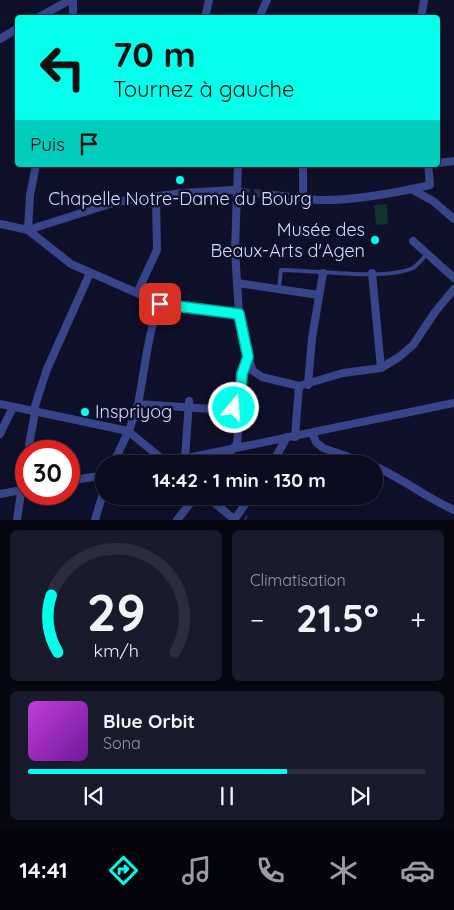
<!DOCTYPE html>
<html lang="fr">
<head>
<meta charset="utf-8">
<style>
  :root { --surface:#0b0c1f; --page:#191a2c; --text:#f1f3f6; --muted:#9a9ba4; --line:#2b2c3d; --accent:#03ffeb }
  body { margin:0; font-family:Quicksand,sans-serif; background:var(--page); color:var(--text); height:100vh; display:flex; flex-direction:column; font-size:19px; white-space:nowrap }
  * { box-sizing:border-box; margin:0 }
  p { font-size:16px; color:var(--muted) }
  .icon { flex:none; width:28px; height:28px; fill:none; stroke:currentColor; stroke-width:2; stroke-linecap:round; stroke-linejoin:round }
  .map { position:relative; height:520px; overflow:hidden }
  .panel { display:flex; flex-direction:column; gap:10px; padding:10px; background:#060711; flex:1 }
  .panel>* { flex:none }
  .banner { position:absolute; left:15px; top:15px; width:425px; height:152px; border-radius:5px; box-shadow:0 2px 8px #0003,0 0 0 1px var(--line); background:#03ffeb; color:#111; overflow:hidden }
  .speed { position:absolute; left:15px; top:440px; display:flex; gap:10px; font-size:25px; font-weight:700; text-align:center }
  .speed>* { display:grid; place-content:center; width:65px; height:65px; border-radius:50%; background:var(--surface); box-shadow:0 2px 8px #0003,0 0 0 1px var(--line); line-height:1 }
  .speed .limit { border:8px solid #d22; background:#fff; color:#111 }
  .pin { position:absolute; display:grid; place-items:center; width:42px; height:42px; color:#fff; margin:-21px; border-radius:10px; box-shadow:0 2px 8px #0006 }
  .me { position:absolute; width:55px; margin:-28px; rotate:18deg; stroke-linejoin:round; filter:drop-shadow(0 0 4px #0008) }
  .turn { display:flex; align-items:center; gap:18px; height:105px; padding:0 15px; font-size:22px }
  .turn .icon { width:65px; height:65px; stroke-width:2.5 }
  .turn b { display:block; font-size:35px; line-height:42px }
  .then { display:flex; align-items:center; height:48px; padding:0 15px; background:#0003; gap:10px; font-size:19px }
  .big { font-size:38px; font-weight:700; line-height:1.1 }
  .panel .widget { flex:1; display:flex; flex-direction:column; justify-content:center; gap:8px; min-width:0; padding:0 18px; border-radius:8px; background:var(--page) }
  .panel .dial { align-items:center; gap:0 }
  .dial svg { height:130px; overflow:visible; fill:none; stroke:var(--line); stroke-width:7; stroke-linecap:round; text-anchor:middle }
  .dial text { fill:var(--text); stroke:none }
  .song { display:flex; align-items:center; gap:15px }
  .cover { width:60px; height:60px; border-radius:8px; background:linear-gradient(135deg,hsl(290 70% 55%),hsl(280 70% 35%)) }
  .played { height:5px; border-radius:2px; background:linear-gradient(90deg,var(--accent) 65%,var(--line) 65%) }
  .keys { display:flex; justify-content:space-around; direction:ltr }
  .heat { display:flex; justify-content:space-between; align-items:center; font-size:28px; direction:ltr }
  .panel .tiles { flex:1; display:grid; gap:10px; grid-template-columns:1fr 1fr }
  .widget:last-child { grid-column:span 2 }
  .trip { position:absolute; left:95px; top:455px; width:288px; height:50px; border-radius:25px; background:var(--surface); box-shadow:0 2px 8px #0003,0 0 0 1px var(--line); font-weight:700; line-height:50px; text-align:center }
  .tabs { display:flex; height:80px; justify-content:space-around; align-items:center; background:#04050c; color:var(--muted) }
  .tabs .icon { width:35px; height:35px }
  .tabs .active { color:var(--accent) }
  .tabs b { font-size:22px; color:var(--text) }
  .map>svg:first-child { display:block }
  .green { fill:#12332c }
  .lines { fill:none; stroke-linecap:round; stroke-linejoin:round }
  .street-tunnel { stroke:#2d2e49; stroke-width:8; stroke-dasharray:8 4; stroke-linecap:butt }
  .lane { stroke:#394589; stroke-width:4 }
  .street { stroke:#394589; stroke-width:8 }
  .route-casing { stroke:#02a699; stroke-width:12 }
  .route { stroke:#03ffeb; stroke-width:9 }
  .poi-dot { fill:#03ffeb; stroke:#0f1029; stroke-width:2 }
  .labels { text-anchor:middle; stroke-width:5; stroke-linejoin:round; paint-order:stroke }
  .poi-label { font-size:18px; fill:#d7daff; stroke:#0f1029 }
</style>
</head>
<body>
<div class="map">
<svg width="454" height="520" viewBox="0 0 454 520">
  <rect width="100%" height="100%" fill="#0f1029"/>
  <polygon class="green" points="387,204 388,224 376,225 374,205"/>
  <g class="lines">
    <g class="street-tunnel">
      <polyline points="242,192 266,194"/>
      <polyline points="244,519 246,520"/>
    </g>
    <path class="lane" d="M279 288 281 270C314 270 383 281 413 268 418 265 422 259 427 254"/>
    <g class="street">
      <polyline points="73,0 73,18"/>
      <polyline points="37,18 70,0"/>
      <polyline points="205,18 209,0"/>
      <polyline points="259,18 267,0"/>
      <polyline points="421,18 424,0"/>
      <polyline points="0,39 18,28"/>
      <polyline points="438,163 454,161"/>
      <polyline points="238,165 235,250 239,314"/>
      <polyline points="303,165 303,198"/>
      <polyline points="411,189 433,201 454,219"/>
      <path d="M266 194C283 196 302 199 319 200 355 201 395 193 430 185L428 165"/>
      <polyline points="0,224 28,230 116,202 182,193 233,190 242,192"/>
      <polyline points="28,230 71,264 160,303"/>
      <polyline points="28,230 30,195 36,165"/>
      <polyline points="413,241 454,278"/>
      <polyline points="372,273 381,368"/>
      <polyline points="237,283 319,295"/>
      <polyline points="137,293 157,250 156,196"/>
      <polyline points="248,357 253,371 262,377 299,386 343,373 381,368 399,357 413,345 435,312 454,289"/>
      <polyline points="308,385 312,338 323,273"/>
      <polyline points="0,404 128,431"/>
      <polyline points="33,412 47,369 90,273"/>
      <polyline points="128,431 167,463"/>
      <polyline points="312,433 316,442 323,448 369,464"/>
      <polyline points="0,434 13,407"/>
      <polyline points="295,437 299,386"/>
      <polyline points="29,445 35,413"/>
      <path d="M237 446 242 374 248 357 239 314 160 303C147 335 145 370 138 404L226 410 234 408 240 401"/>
      <polyline points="185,458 189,401"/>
      <polyline points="113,464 130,428 138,404"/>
      <polyline points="158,464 454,403"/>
      <polyline points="221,464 234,447"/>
      <polyline points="272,464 287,437"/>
      <path d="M374 466C402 478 425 497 454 510"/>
      <polyline points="69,481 104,475"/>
      <polyline points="0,494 26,489"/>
      <polyline points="206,496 234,519"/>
      <polyline points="17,520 26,458"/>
      <polyline points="95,520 104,490"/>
      <polyline points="177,520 196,496"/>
      <polyline points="234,520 251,496"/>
    </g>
  </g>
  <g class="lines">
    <defs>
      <polyline id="route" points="160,304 239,314 248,357 242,374 240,402 234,408"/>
    </defs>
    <use href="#route" class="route-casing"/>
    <use href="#route" class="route"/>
  </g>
  <g class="poi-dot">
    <circle cx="180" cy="180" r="5"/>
    <circle cx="375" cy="240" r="5"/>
    <circle cx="85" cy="412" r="5"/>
  </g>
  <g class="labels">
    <g class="poi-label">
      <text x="180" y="205">Chapelle Notre-Dame du Bourg</text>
      <text x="365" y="236" text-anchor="end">Musée des<tspan x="365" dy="21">Beaux-Arts d'Agen</tspan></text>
      <text x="95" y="418" text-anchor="start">Inspriyog</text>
    </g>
  </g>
</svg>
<div class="speed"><div class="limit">30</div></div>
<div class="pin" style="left:160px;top:304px;background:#d93025"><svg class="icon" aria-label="arrive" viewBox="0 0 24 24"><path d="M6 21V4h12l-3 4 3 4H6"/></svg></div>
<svg class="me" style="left:234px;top:408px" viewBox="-20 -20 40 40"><circle r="17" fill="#03ffeb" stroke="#fff" stroke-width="3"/><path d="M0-11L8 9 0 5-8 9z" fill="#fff"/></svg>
<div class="trip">14:42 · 1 min · 130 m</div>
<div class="banner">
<div class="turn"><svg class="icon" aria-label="left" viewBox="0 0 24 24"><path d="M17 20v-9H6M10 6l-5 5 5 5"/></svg><div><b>70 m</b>Tournez à gauche</div></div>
<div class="then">Puis<svg class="icon" aria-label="arrive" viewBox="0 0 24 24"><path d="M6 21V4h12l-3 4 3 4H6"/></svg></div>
</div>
</div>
<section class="panel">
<div class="tiles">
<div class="widget dial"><svg viewBox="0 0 100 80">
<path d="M14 69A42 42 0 1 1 86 69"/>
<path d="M14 69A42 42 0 0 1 10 34" stroke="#03ffeb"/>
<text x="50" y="56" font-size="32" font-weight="700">29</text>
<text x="50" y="72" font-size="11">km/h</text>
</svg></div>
<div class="widget"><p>Climatisation</p>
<div class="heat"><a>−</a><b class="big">21.5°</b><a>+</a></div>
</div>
<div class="widget">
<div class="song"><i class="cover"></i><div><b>Blue Orbit</b><p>Sona</p></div></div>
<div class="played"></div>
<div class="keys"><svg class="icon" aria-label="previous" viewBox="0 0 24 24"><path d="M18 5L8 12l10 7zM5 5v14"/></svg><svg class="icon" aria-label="pause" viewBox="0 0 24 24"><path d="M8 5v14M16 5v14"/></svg><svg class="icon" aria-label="next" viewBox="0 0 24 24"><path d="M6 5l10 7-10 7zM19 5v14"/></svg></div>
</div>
</div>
</section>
<nav class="tabs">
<b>14:41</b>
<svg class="icon active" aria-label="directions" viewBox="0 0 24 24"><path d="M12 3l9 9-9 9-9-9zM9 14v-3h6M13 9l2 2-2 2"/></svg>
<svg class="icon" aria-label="music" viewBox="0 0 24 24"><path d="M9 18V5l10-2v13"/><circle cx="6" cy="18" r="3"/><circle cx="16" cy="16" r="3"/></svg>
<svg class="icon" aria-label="phone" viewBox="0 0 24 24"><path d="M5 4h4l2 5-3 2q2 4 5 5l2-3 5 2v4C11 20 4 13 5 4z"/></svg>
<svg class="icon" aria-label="climate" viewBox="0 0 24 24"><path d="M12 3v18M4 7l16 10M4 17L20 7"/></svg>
<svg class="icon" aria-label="car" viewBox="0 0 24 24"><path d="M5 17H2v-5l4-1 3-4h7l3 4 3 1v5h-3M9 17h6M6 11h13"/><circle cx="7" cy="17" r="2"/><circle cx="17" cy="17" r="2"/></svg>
</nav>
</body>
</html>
